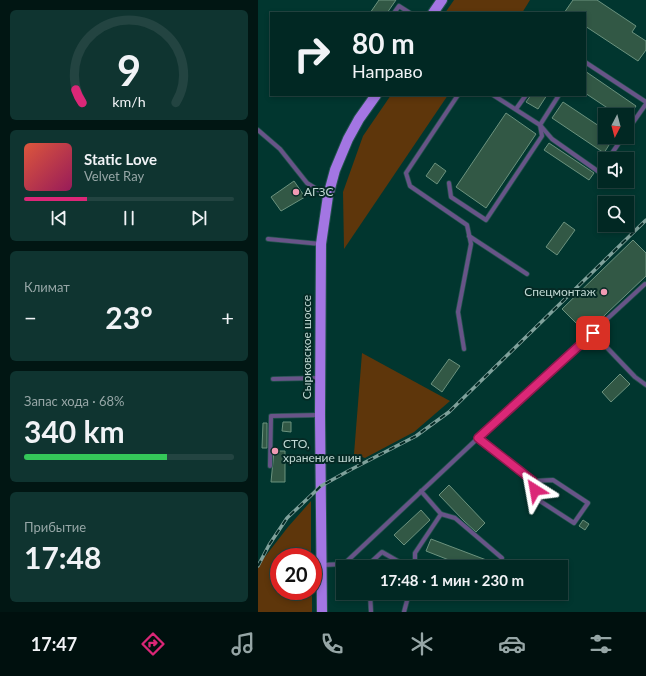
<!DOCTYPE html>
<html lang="ru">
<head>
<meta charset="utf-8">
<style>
  :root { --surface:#012823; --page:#0f3430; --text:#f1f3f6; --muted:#96a6a6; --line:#234441; --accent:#db2777 }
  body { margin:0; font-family:Lato,sans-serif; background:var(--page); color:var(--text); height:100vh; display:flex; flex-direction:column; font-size:15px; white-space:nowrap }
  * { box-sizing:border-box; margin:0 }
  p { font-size:13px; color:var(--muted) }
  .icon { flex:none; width:22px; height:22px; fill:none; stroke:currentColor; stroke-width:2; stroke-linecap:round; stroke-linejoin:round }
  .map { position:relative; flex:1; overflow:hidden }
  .side { display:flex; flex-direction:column; gap:10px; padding:10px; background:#011613; width:258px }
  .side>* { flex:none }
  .top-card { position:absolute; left:12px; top:12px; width:316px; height:84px; border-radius:0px; box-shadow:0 2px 6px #0003,0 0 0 1px var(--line); background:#012823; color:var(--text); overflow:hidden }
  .needle { width:26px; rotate:186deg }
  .fabs { position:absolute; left:340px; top:108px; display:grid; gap:8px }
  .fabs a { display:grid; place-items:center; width:36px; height:36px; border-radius:0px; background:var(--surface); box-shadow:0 2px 6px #0003,0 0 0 1px var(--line); font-size:20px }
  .speed { position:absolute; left:12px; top:548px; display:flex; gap:8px; font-size:20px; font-weight:700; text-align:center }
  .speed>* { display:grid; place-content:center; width:52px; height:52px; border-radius:50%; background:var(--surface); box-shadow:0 2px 6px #0003,0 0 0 1px var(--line); line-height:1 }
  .speed .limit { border:6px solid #d22; background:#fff; color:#111 }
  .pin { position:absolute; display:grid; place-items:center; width:34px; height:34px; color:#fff; margin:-17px; border-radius:8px; box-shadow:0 2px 6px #0006 }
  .me { position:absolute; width:44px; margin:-22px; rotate:326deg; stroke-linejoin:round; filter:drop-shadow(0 0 3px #0008) }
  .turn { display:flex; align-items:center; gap:14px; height:84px; padding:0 16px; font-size:18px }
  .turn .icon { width:52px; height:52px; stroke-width:2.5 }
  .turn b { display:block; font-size:28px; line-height:34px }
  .big { font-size:30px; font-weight:700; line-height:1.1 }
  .side .widget { flex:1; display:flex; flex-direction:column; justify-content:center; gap:6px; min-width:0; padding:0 14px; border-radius:6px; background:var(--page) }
  .side .dial { align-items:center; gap:0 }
  .dial svg { height:104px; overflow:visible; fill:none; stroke:var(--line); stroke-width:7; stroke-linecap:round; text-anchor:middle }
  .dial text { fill:var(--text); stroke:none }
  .song { display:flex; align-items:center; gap:12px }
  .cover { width:48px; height:48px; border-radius:6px; background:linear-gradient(135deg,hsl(10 70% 55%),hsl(330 70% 35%)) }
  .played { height:4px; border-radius:2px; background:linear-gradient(90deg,var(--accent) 30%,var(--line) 30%) }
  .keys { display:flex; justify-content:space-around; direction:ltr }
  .heat { display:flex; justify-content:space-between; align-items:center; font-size:22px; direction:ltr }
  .charge { height:6px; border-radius:3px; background:linear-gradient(90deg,#34c759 68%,var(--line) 0) }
  .trip { position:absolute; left:78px; top:560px; width:232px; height:40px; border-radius:0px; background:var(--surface); box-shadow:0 2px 6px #0003,0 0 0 1px var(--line); font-weight:700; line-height:40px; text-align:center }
  .tabs { display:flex; height:64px; justify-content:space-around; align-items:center; background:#00100e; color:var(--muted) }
  .tabs .icon { width:28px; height:28px }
  .tabs .selected { color:var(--accent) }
  .tabs b { font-size:18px; color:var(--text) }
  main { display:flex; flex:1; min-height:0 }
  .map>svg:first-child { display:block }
  .green { fill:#5e360b }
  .building { fill:#325845; stroke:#6b927e }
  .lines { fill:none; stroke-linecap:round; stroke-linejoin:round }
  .lane-casing { stroke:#23534d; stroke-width:5.5 }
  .primary-casing { stroke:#23534d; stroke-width:12 }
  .lane { stroke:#685488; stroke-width:4 }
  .primary { stroke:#a376e3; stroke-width:10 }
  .rail-casing { stroke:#7fa19b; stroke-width:3.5 }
  .rail { stroke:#052a25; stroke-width:2; stroke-dasharray:6; stroke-linecap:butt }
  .route-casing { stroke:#8e194d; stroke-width:10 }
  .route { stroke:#db2777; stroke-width:7 }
  .poi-dot { fill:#f19ab3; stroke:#052a25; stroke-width:1.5 }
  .labels { text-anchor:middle; stroke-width:4; stroke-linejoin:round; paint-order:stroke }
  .poi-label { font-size:12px; fill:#c0d8d3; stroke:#052a25; text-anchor:start }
  .street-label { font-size:12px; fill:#c0d8d3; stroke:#052a25 }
</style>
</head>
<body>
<main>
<section class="side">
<div class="widget dial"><svg viewBox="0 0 100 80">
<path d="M14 69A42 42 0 1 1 86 69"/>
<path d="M14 69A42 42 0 0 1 9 59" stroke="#db2777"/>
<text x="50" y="56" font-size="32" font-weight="700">9</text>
<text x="50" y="72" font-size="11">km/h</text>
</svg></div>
<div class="widget">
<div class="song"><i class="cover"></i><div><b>Static Love</b><p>Velvet Ray</p></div></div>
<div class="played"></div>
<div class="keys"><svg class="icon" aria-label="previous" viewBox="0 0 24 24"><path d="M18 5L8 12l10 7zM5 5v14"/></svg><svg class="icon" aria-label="pause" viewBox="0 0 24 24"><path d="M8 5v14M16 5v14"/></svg><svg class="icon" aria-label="next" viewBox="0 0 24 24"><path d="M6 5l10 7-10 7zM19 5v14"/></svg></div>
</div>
<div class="widget"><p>Климат</p>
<div class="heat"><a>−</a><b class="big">23°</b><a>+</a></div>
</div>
<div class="widget"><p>Запас хода · 68%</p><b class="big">340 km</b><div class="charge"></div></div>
<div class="widget"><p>Прибытие</p><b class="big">17:48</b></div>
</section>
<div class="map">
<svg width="388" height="612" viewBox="0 0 388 612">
  <rect width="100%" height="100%" fill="#01362f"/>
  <g class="green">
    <polygon points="196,0 272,0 264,13 187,13"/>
    <polygon points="133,95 190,95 86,249 85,192 105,136"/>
    <polygon points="104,353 192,401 156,432 107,458 96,454"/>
    <polygon points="53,501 53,557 21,557 21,591 54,591 54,612 0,612 0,567 2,563 30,527"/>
  </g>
  <g class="building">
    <polygon points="121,0 138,0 129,13 112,13"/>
    <polygon points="315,0 339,0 378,26 374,32 388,41 388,50 380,61 327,26 327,13 306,13"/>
    <polygon points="327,71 378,106 369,119 369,115 360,115 327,93"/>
    <polygon points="273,95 289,95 280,109 268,102"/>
    <polygon points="305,102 347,130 347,137 356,137 346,153 294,118"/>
    <polygon points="248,113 278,134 228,208 198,187"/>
    <polygon points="291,143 336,173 331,180 286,150"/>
    <polygon points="177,163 188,171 179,184 168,176"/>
    <polygon points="36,181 47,197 23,211 13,197"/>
    <polygon points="306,222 317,230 299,255 288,247"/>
    <polygon points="375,240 388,253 388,276 328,333 304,309"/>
    <polygon points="191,359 202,366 184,392 173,384"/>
    <polygon points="362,374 372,384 353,402 344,392"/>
    <polygon points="25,422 33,422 33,432 24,431"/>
    <polygon points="5,423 9,423 9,448 4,448"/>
    <polygon points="16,451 27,451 27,482 13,482"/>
    <polygon points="191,485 227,523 218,532 206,521 181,495"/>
    <polygon points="163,510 172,520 146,545 136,535"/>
    <polygon points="325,520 331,524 327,530 321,526"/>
    <polygon points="173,539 231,561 229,567 209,567 168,551"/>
  </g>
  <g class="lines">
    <defs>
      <g id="lane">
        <polyline points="136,13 141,6 152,13"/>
        <polyline points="327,62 388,102"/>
        <polyline points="200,95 148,173 152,186 209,225 213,244 200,312 206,349"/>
        <polyline points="235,95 282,125 294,139 341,172 347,163"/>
        <polyline points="258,109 268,95"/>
        <polyline points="0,130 22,149 49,183 70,196"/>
        <polyline points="369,131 388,104"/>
        <polyline points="350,159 365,137"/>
        <polyline points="191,183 193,197 228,220 284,136 282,125 301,95"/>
        <polyline points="211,236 269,274"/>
        <polyline points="10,239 63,244"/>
        <polyline points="335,333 377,377 388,385"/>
        <polyline points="15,379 62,378"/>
        <polyline points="220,438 275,481 279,499 316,523 330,503 295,480 275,481"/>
        <polyline points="12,466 13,416 61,415"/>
        <polyline points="183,514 197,518 244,558 240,567"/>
        <polyline points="64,565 86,564 220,438 387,284"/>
        <polyline points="111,567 111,564 124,552 150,567"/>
        <polyline points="157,567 157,553 183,514 163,491"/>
        <polyline points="112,593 113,612"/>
        <polyline points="146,612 151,593"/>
      </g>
      <g id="primary">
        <polyline points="175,13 184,0"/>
        <polyline points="64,612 62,415 63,244 70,196 77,170 90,139 101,119 118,95"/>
      </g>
    </defs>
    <use href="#lane" class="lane-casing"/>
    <use href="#primary" class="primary-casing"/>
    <use href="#lane" class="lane"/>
    <use href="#primary" class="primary"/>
    <defs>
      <polyline id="rail" points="0,566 11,545 29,518 63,486 92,470 158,436 191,412 388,220"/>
    </defs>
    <use href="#rail" class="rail-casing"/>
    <use href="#rail" class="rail"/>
  </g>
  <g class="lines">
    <defs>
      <polyline id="route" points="277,490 275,481 220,438 335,333"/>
    </defs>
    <use href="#route" class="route-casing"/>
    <use href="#route" class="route"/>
  </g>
  <g class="poi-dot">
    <circle cx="38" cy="192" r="4"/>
    <circle cx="346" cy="292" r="4"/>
    <circle cx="17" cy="451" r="4"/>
  </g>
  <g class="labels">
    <g class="poi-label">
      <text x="46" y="196">АГЗС</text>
      <text x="338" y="296" text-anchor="end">Спецмонтаж</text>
      <text x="25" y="448">СТО,<tspan x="25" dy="14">хранение шин</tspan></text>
    </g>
    <g class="street-label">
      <text transform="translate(49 347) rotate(-90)" y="4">Сырковское шоссе</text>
    </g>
  </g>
</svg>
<div class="fabs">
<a><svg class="needle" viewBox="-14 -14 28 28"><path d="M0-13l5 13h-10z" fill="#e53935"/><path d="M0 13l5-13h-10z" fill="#96a6a6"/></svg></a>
<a><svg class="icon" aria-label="sound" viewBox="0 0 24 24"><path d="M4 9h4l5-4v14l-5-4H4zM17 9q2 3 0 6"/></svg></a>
<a><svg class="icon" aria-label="search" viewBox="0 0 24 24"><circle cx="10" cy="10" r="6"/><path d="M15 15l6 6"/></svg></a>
</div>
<div class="speed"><div class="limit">20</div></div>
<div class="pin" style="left:335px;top:333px;background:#d93025"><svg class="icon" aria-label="arrive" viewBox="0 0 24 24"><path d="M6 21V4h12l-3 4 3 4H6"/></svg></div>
<svg class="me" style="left:277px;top:490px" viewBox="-20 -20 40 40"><path d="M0-17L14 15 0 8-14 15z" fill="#db2777" stroke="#fff" stroke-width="4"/></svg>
<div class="trip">17:48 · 1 мин · 230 m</div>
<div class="top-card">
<div class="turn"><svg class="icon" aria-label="right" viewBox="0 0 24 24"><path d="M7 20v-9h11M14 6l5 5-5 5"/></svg><div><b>80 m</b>Направо</div></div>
</div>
</div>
</main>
<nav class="tabs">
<b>17:47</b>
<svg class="icon selected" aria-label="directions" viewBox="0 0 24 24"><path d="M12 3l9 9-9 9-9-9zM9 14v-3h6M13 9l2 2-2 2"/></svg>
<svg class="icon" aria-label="music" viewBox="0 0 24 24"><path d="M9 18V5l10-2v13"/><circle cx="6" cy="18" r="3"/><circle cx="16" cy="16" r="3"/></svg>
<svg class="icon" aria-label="phone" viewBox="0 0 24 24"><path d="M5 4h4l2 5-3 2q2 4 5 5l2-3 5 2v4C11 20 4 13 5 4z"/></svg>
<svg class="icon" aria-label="climate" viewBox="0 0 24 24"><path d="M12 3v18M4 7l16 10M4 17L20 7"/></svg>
<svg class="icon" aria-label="car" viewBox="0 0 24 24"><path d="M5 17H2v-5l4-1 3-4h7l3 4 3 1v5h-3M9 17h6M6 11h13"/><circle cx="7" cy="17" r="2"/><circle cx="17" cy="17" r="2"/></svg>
<svg class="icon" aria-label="filters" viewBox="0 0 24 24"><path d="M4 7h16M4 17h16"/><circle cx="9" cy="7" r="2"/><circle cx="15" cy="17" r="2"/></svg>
</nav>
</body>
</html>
